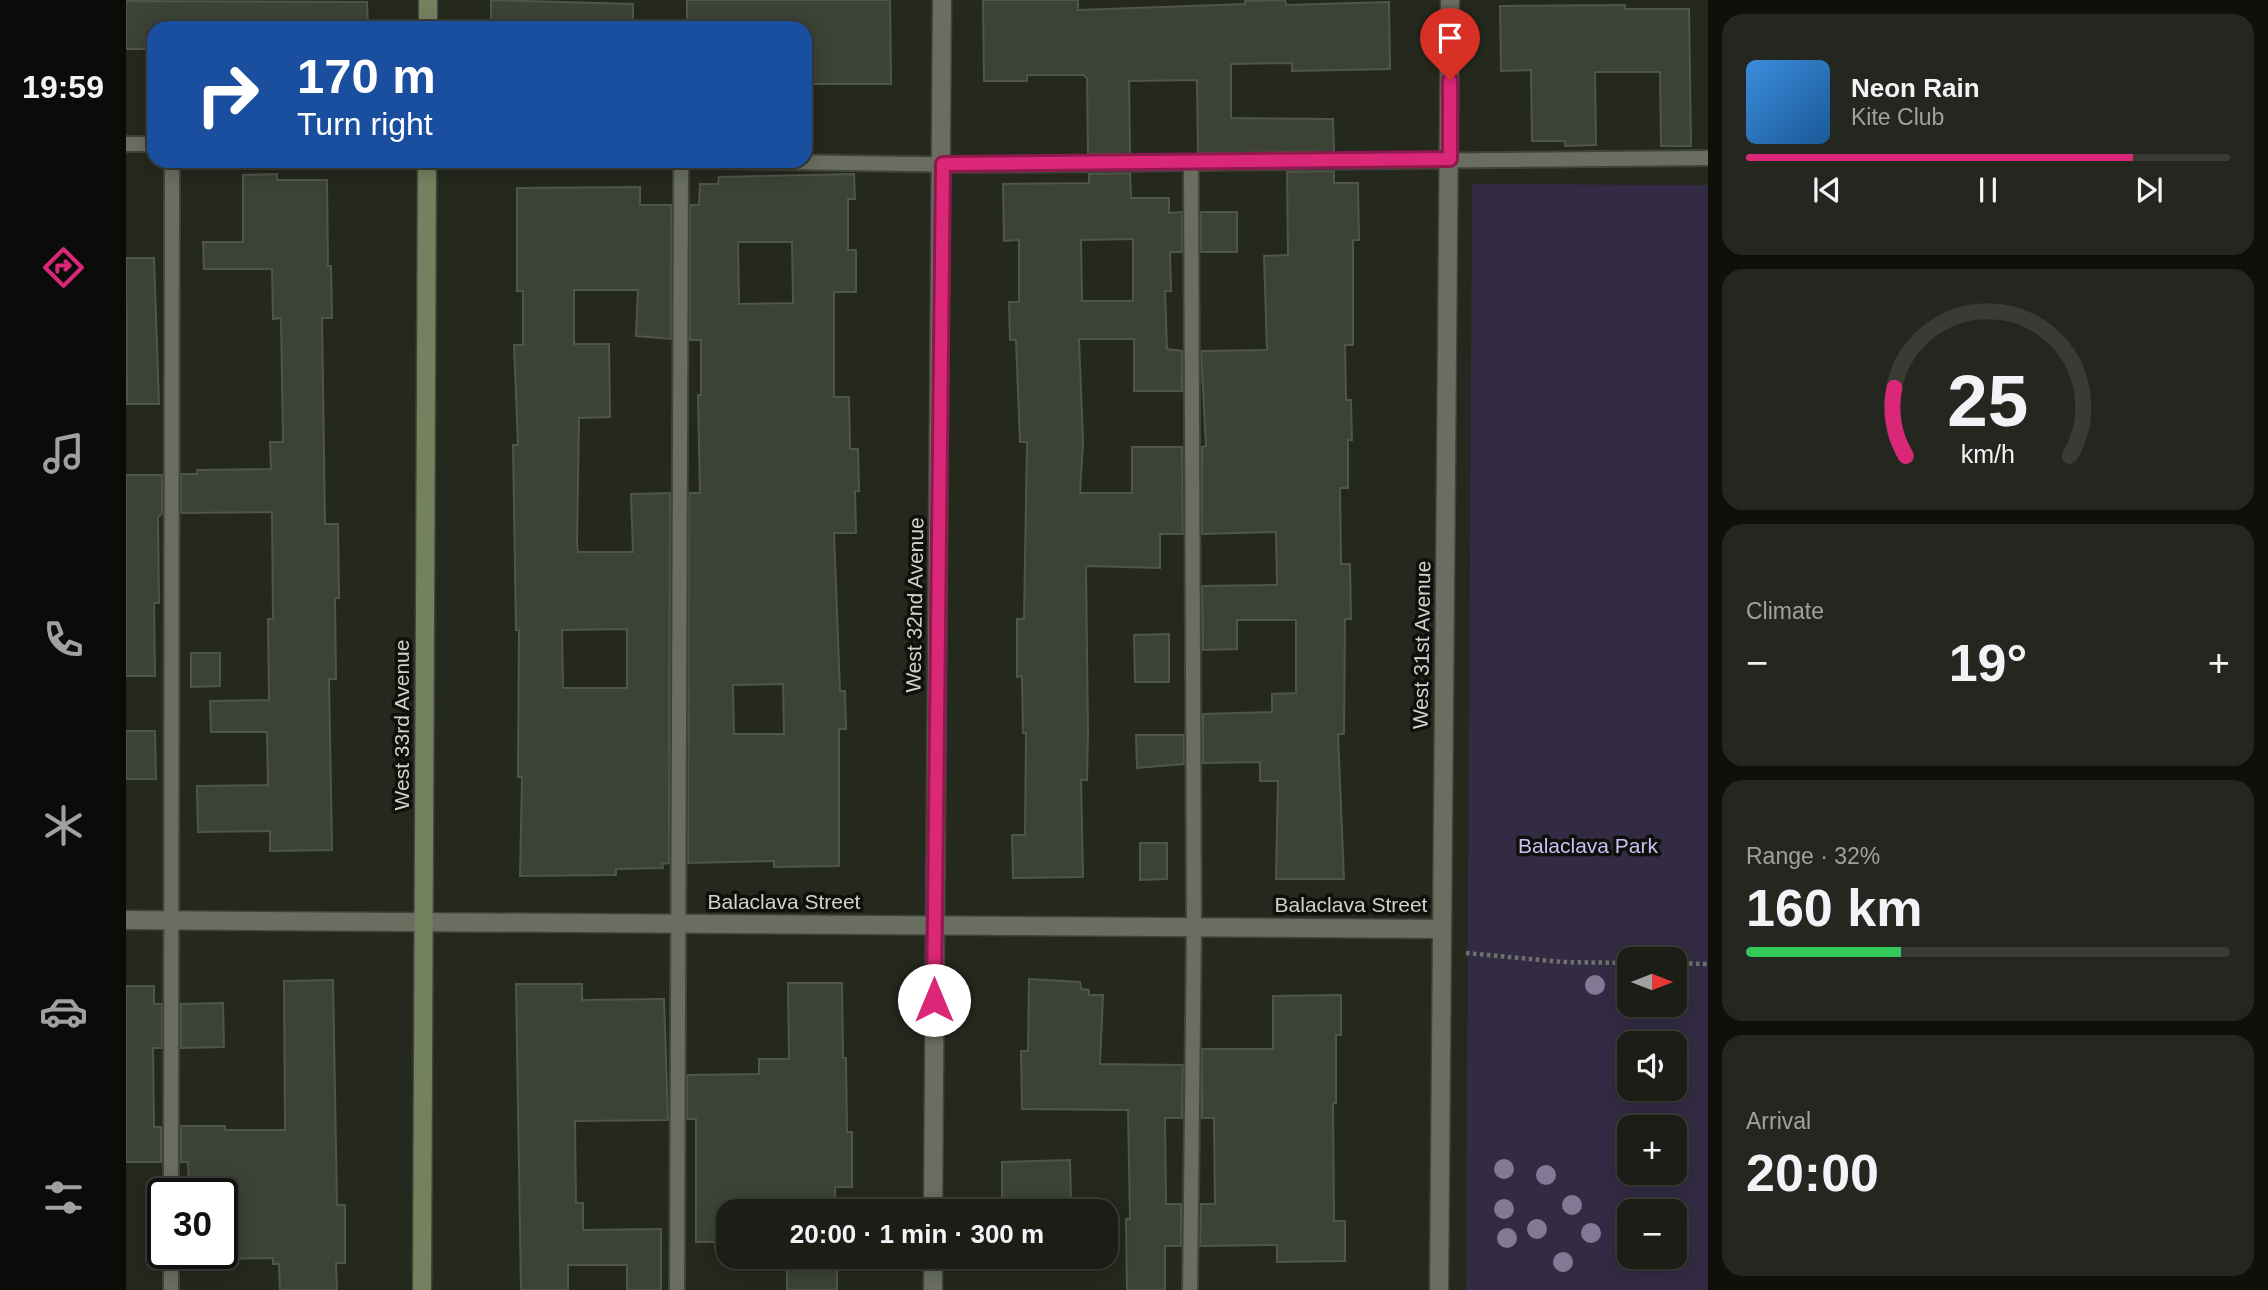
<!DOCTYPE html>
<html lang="en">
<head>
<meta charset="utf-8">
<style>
  :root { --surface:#1b1e16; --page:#24271f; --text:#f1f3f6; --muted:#a0a2a1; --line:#393c35; --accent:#db2777 }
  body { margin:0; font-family:Arial,sans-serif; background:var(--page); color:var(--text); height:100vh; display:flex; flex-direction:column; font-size:26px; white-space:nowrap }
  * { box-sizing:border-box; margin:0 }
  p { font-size:23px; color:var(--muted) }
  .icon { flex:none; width:38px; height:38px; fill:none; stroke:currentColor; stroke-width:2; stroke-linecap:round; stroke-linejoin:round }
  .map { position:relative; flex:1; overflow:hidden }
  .panel { display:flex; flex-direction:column; gap:14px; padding:14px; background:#0f100c; width:560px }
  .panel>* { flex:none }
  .guide { position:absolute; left:21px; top:21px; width:665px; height:147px; border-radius:21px; box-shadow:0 4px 18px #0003,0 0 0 2px var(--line); background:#1a4fa0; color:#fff; overflow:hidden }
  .needle { width:46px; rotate:90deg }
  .buttons { position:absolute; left:1491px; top:947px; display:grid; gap:14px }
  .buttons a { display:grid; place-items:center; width:70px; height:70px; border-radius:14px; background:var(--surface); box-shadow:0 4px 18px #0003,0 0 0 2px var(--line); font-size:35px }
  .speed { position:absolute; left:21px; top:1178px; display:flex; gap:14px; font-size:35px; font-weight:700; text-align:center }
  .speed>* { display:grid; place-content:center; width:91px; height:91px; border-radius:50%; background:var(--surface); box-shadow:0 4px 18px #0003,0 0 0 2px var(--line); line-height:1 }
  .speed .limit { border:4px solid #111; border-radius:10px; background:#fff; color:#111 }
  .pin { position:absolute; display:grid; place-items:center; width:60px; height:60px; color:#fff; margin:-72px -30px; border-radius:50% 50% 50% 0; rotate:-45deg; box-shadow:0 0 7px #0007 }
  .pin .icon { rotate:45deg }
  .me { position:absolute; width:77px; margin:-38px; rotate:0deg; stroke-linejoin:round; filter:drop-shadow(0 0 5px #0008) }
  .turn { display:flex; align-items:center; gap:24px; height:147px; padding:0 35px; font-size:32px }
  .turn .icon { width:91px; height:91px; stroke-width:2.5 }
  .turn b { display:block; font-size:49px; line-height:60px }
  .big { font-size:52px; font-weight:700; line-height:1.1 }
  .panel .tile { flex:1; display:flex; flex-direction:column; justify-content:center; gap:10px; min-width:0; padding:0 24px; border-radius:21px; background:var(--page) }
  .panel .dial { align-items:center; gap:0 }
  .dial svg { height:182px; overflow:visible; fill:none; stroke:var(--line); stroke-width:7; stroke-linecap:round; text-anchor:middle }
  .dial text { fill:var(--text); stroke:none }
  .song { display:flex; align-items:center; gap:21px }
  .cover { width:84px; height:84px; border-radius:10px; background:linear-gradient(135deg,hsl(210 70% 55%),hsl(210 70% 35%)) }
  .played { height:7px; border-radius:4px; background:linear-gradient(90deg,var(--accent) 80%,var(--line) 80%) }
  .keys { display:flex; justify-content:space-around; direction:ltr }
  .heat { display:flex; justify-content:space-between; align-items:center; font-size:38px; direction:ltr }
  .charge { height:10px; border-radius:5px; background:linear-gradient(90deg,#34c759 32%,var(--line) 0) }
  .trip { position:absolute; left:590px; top:1199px; width:402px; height:70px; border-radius:21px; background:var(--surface); box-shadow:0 4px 18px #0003,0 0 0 2px var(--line); font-weight:700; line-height:70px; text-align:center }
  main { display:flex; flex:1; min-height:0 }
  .menu { display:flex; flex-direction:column; width:126px; justify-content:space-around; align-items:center; background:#0b0c09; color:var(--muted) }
  .menu .icon { width:49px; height:49px }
  .menu .active { color:var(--accent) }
  .menu b { font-size:32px; color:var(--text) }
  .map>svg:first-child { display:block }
  .green { fill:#332b43; fill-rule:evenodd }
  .building { fill:#3d4236; stroke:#505549; stroke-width:2; fill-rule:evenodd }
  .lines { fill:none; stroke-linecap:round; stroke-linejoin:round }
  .lane-casing { stroke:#40433a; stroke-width:18 }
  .street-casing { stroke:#40433a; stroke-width:21 }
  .secondary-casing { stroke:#40433a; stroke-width:21 }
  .path { stroke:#6f7269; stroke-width:4.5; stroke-dasharray:3.5 3.5; stroke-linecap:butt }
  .lane { stroke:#696e61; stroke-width:14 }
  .street { stroke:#696e61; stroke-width:18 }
  .secondary { stroke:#74815e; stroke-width:18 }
  .tree { fill:#827994 }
  .route-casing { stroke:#8e194d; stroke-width:18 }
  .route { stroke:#db2777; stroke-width:12 }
  .labels { text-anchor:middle; stroke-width:7; stroke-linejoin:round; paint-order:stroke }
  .street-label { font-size:21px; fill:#d0d3cc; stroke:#0e100b }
  .park-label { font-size:21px; fill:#cebcf5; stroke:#0e100b }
</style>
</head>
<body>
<main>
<nav class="menu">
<b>19:59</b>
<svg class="icon active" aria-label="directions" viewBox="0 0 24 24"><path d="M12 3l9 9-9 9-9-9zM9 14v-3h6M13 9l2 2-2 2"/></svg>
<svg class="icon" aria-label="music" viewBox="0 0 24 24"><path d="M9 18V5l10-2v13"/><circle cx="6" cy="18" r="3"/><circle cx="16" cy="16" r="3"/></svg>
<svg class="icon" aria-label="phone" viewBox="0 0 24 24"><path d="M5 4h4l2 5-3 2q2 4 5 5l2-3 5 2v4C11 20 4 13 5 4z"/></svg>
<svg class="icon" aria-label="climate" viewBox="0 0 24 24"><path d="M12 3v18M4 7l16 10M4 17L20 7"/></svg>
<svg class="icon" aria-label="car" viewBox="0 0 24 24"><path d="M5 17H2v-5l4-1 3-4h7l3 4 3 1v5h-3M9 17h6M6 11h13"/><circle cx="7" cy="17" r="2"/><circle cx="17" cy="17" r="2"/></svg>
<svg class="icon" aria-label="filters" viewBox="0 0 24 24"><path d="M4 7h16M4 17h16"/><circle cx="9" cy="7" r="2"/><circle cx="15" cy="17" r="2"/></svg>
</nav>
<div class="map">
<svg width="1582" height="1290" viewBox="0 0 1582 1290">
  <rect width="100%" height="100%" fill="#24281d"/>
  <path class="green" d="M1346 184 1582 185V1290H1340ZM1503 959H1549V1004H1503ZM1503 1043H1549V1088H1503ZM1503 1127H1549V1172H1503ZM1503 1211H1549V1256H1503Z"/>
  <g class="building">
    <polygon points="365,0 507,4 507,28 365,28"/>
    <polygon points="561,0 764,0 765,84 679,84 679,28 561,28"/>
    <polygon points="857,0 952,0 952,10 1119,4 1119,1 1159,0 1160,5 1263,2 1264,69 1166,71 1166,63 1105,64 1105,118 1207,119 1208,152 1072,153 1071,80 1003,81 1004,154 962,154 961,78 957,75 901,75 901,81 858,81"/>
    <polygon points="0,1 241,2 242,28 28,28 28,49 0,49"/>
    <polygon points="1499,5 1499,9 1563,9 1565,146 1535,146 1534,72 1469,72 1470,145 1439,146 1439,141 1406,141 1405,70 1375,71 1374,6"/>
    <polygon points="1208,171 1208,183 1232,183 1233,240 1227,240 1227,345 1219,345 1220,400 1225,400 1226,440 1222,440 1222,488 1214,488 1215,564 1224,564 1225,619 1219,619 1218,734 1212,734 1218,879 1150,879 1152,781 1134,781 1134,762 1077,763 1077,714 1146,712 1146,694 1170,693 1170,620 1111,620 1111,649 1077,650 1076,586 1151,585 1150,532 1076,534 1076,447 1080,446 1075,351 1141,350 1138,256 1162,255 1161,172"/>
    <path d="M1004 173 1005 198H1043V213L1056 212V252H1044L1045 291H1039L1041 349 1056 351V391H1008V339H953L957 442 954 493H1006V447H1056L1057 534H1034V568L960 566 962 733 961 780H955L957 877 887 878 886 835H899L900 733H897L896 676 891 677V619H898L901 442H894L890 340H884L883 302H893V240L878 241 877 184 963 183V174ZM1007 239V301H956L955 240Z"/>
    <polygon points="151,174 151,180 201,180 202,266 205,266 206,318 196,318 199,524 212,524 213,598 209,598 210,679 203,679 206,850 144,851 144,831 72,832 71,786 142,785 141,732 85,732 84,701 143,700 142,619 147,619 146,512 55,513 55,474 71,474 71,470 145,469 144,442 157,442 155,318 147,319 146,269 78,269 77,242 117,242 117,175"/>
    <path d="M728 174 729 199H722V250H730V292H708V397H723L724 449H732L733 491H729L730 533H708L714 691H719L720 729H713V866L648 867V861L562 863 563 493H574L572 395H575V340H564V205H573L574 184H592L593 177ZM612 242H666L667 303 613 304ZM657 684 658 734H608L607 685Z"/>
    <path d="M514 187V205H545V339L510 336 512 290H448V344H483L484 417 453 418 451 544 452 552H507L505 494 544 493 543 863 536 864 537 868 490 869V875L394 876 396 777H392L393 630H390L387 445H392L388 345H397V291H391V188ZM501 629V688H437L436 630Z"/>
    <rect x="1075" y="212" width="36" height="40"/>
    <polygon points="0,258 28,258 33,404 1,404"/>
    <polygon points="0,475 36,475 36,513 32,518 33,603 28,603 29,676 0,676"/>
    <polygon points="1043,634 1043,682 1009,682 1008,635"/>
    <polygon points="65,653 94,653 94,686 65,687"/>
    <polygon points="0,731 29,731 30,779 0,779"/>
    <polygon points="1010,735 1058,735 1058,764 1011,768"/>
    <polygon points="1014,843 1041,843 1041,879 1014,880"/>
    <polygon points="903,979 954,982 955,989 963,990 963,995 977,995 974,1064 1057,1065 1056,1118 1039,1118 1040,1204 1055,1204 1055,1246 1039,1246 1039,1290 1001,1290 1000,1219 1004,1219 1002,1110 896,1109 895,1051 902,1051"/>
    <polygon points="207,980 211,1205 219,1205 219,1263 210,1263 211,1290 154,1290 153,1264 147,1264 147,1258 96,1259 96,1194 63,1194 62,1162 55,1162 55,1126 99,1126 99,1130 159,1130 158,981"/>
    <polygon points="662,983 716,983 717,1058 720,1058 721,1132 726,1132 726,1187 709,1187 710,1211 602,1211 602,1242 570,1242 570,1119 561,1119 561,1075 633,1074 633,1059 663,1059"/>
    <polygon points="390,984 456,984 456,1000 538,999 542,1120 449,1121 450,1203 457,1203 457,1230 535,1229 535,1290 501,1290 501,1265 442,1265 442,1290 395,1290"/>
    <polygon points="0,986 28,986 28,1004 36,1004 36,1048 27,1048 28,1127 35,1127 35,1162 0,1162"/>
    <polygon points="1215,995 1215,1035 1210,1035 1210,1103 1207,1103 1208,1221 1219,1221 1219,1261 1151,1262 1151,1245 1074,1246 1075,1204 1089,1204 1088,1118 1076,1118 1076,1049 1147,1049 1147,996"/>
    <polygon points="97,1003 98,1047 55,1048 55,1004"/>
    <polygon points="944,1160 945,1200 876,1201 876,1162"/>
    <polygon points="647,1256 711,1256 711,1290 661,1290 661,1262 647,1263"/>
  </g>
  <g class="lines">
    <defs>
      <g id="lane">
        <polyline points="0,144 28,144"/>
        <polyline points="592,161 852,165 1582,158"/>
        <polyline points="45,1194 46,161"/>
        <polyline points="45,1253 45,1290"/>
        <polyline points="551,1290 555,161"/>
        <polyline points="1064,1290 1068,927 1065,164"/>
      </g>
      <g id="street">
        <polyline points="0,920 1316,929"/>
        <polyline points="807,1211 816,0"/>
        <polyline points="807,1290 807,1256"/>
        <polyline points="1313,1290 1324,0"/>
      </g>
      <g id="secondary">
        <polyline points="302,28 302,0"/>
        <polyline points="296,1290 301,161"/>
      </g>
    </defs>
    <use href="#lane" class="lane-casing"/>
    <use href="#street" class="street-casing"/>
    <use href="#secondary" class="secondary-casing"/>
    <g class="path">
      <polyline points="1340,953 1436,962 1503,963"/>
      <polyline points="1549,963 1582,964"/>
    </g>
    <use href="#lane" class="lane"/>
    <use href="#street" class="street"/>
    <use href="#secondary" class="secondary"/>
  </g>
  <g class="tree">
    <circle cx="1469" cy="985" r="10"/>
    <circle cx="1378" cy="1169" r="10"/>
    <circle cx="1420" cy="1175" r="10"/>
    <circle cx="1446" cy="1205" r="10"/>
    <circle cx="1378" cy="1209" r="10"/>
    <circle cx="1411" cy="1229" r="10"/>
    <circle cx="1465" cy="1233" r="10"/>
    <circle cx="1381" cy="1238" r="10"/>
    <circle cx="1437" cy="1262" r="10"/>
  </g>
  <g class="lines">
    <defs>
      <polyline id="route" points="808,1000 817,164 1324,159 1324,80"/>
    </defs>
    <use href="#route" class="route-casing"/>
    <use href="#route" class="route"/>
  </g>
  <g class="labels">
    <g class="street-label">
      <text transform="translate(789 605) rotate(-89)" y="7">West 32nd Avenue</text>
      <text transform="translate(1296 645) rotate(-89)" y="7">West 31st Avenue</text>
      <text transform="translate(276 725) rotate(-90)" y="7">West 33rd Avenue</text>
      <text x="658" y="909">Balaclava Street</text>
      <text x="1225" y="912">Balaclava Street</text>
    </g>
    <g class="park-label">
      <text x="1462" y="853">Balaclava Park</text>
    </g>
  </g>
</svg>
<div class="buttons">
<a><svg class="needle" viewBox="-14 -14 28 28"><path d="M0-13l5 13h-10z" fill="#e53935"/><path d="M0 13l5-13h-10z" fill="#a0a2a1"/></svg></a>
<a><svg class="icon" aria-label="sound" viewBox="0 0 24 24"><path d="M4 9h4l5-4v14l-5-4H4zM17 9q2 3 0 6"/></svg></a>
<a>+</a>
<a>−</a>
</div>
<div class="speed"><div class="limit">30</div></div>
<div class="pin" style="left:1324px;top:80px;background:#d93025"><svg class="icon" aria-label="arrive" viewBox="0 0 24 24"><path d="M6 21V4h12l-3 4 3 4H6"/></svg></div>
<svg class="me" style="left:808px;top:1000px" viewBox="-20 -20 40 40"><circle r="19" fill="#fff"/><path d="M0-13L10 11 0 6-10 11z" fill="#db2777"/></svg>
<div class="trip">20:00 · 1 min · 300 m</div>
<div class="guide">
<div class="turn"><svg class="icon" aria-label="right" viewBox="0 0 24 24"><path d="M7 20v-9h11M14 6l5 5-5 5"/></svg><div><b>170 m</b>Turn right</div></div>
</div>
</div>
<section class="panel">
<div class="tile">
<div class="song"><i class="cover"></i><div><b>Neon Rain</b><p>Kite Club</p></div></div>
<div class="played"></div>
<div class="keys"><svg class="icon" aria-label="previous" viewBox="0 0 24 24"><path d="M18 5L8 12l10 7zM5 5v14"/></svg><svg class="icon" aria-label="pause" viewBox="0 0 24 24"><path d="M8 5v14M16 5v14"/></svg><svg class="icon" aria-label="next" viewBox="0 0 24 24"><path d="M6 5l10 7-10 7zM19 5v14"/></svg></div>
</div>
<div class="tile dial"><svg viewBox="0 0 100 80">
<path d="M14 69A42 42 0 1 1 86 69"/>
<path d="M14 69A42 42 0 0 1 9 39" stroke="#db2777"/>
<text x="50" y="56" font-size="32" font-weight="700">25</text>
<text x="50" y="72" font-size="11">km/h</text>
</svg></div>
<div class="tile"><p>Climate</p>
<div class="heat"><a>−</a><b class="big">19°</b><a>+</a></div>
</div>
<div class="tile"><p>Range · 32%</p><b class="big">160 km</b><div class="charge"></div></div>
<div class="tile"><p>Arrival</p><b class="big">20:00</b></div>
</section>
</main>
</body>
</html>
